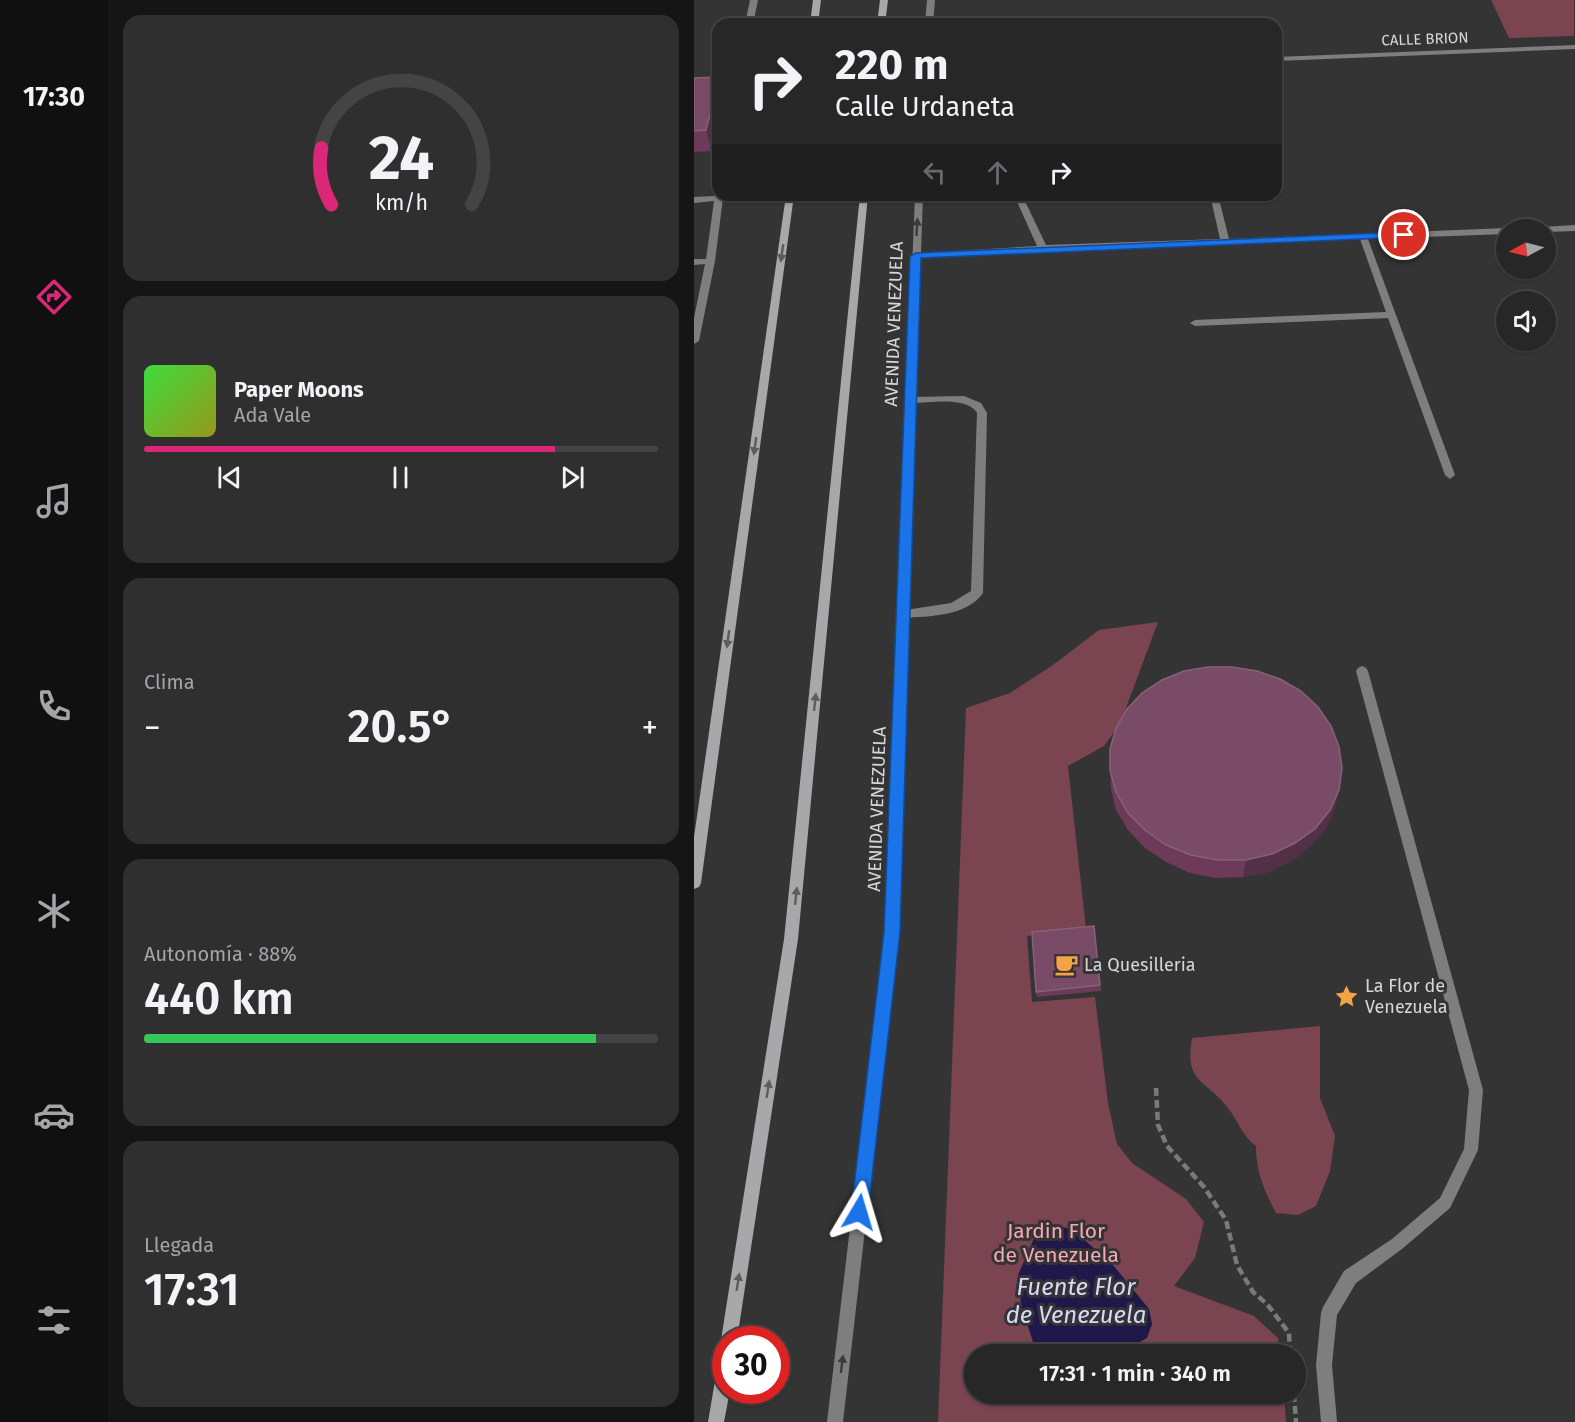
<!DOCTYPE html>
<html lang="es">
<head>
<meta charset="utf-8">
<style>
  :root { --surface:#282728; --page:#302f30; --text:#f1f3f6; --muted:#a5a5a8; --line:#444445; --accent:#db2777 }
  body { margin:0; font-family:"Fira Sans",sans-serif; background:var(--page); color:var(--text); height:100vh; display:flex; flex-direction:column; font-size:22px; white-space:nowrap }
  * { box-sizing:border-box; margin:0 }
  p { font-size:20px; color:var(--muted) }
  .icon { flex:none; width:33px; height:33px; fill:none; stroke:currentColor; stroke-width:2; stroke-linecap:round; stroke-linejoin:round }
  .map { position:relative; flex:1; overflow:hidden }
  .sheet { display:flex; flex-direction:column; gap:15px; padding:15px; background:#161516; width:586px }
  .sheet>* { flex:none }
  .banner { position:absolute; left:18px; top:18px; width:570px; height:183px; border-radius:18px; box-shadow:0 2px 4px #0004,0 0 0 2px var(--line); background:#282728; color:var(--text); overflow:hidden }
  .needle { width:39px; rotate:263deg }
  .controls { position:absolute; left:802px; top:219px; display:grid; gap:12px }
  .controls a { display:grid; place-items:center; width:60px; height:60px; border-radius:50%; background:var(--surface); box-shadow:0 2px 4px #0004,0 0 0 2px var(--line); font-size:30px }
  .speed { position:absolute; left:18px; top:1326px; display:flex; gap:12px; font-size:30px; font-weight:700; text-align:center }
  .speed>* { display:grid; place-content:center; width:78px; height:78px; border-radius:50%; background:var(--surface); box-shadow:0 2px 4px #0004,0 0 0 2px var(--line); line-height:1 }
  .speed .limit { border:9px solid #d22; background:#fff; color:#111 }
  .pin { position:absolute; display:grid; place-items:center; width:51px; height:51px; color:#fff; margin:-26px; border:3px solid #fff; border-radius:50%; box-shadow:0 2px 6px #0007 }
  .me { position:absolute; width:66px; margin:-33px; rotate:7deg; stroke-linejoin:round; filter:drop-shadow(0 0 4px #0008) }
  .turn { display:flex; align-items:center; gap:21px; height:126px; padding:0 24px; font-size:27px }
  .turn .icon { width:78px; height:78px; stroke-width:2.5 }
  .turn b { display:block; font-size:42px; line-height:51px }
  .lanes { display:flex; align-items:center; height:57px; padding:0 24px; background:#0003; justify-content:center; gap:30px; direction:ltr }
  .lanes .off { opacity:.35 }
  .big { font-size:45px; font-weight:600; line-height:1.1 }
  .sheet .card { flex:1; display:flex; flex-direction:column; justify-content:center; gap:9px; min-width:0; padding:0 21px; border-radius:18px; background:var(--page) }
  .sheet .dial { align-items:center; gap:0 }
  .dial svg { height:156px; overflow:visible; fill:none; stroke:var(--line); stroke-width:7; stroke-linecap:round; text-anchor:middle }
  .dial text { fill:var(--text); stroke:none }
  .song { display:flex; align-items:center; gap:18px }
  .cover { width:72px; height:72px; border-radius:9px; background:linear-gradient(135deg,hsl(120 70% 55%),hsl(60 70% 35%)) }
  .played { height:6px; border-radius:3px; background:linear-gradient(90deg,var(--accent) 80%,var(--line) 80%) }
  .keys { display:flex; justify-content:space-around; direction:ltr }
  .heat { display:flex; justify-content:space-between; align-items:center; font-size:33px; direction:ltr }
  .charge { height:9px; border-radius:4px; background:linear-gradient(90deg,#34c759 88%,var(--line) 0) }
  .trip { position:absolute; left:270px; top:1344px; width:342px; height:60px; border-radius:30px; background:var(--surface); box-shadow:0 2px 4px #0004,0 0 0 2px var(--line); font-weight:600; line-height:60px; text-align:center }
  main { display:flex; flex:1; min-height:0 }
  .dock { display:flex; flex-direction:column; width:108px; justify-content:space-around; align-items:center; background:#101010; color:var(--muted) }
  .dock .icon { width:42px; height:42px }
  .dock .current { color:var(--accent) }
  .dock b { font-size:27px; color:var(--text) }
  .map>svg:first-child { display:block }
  .green { fill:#7a4451 }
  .water { fill:#20174a }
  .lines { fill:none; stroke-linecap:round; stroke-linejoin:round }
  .path { stroke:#7b7a7b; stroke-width:4.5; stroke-dasharray:8 4; stroke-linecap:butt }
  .lane { fill:#7f7e7f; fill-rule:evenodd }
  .street { fill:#7f7e7f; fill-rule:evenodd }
  .secondary { fill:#a8a7a9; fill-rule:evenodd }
  .wall { fill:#6e3a59 }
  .shaded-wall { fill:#523045 }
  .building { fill:#794b66; stroke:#886178; stroke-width:1.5 }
  .oneway { fill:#3c3b3c }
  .oneway2 { fill:#5d5c5e }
  .route { fill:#1a73e8; stroke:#114b97; stroke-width:1.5 }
  .labels { text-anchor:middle; stroke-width:6; stroke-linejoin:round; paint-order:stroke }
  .far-street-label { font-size:15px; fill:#d8d7d8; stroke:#353435 }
  .street-label { font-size:18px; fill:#d8d7d8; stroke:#353435 }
  .poi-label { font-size:18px; fill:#d8d7d8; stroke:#353435; text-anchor:start }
  .near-park-label { font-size:21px; fill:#f8a7b8; stroke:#353435 }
  .near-water-label { font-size:24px; font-style:italic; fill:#d8d8fb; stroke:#353435 }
</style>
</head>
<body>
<main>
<nav class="dock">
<b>17:30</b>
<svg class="icon current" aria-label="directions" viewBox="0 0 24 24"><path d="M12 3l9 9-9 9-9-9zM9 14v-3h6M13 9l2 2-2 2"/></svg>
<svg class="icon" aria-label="music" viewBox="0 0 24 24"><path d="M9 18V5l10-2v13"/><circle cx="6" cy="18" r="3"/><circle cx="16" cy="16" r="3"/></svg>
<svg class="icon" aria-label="phone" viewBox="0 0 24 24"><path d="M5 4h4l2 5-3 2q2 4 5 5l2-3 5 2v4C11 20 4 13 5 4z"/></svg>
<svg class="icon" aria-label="climate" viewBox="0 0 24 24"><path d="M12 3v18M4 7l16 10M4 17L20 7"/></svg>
<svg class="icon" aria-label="car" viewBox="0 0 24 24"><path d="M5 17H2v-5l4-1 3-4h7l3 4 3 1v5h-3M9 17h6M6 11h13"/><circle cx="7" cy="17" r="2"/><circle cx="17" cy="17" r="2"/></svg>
<svg class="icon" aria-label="filters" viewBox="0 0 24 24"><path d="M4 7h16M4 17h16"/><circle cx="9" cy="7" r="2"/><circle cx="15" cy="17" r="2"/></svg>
</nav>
<section class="sheet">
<div class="card dial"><svg viewBox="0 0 100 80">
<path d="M14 69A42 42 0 1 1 86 69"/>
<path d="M14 69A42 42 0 0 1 9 40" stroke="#db2777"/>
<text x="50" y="56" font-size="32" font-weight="700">24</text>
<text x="50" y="72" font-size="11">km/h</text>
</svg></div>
<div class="card">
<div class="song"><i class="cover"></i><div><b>Paper Moons</b><p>Ada Vale</p></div></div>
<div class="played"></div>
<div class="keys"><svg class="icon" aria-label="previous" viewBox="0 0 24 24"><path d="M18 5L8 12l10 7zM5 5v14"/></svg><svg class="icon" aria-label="pause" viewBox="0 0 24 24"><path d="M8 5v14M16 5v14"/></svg><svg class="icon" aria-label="next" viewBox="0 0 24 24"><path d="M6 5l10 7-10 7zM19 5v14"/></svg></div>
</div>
<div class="card"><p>Clima</p>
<div class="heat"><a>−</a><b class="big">20.5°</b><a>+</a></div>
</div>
<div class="card"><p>Autonomía · 88%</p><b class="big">440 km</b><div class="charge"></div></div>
<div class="card"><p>Llegada</p><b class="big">17:31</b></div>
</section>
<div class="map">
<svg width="881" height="1422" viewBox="0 0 881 1422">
  <rect width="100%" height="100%" fill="#353435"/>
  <g class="green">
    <polygon points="797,0 880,0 880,36 815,38"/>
    <polygon points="464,622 426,724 410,746 374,766 392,929 333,936 338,1002 401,997 414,1103 423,1144 438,1163 492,1199 510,1222 501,1258 480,1286 560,1316 584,1338 586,1354 280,1354 280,1394 590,1394 592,1422 244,1422 272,708 316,693 359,665 405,630"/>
    <path d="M626 1026V1098L641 1136 636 1171 622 1206 604 1215 582 1213C570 1190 562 1172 562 1146 548 1136 545 1122 534 1108 512 1079 490 1084 498 1038Z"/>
  </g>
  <polygon class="water" points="357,1225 378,1229 419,1265 455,1309 458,1324 453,1338 424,1354 354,1354 340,1345 327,1305 324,1275 341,1236"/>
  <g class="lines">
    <g class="path">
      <polyline points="462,1088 464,1125 473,1146 510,1187 532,1220 543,1265 559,1292 573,1304 595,1333 596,1354"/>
      <polyline points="600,1394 602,1422"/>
    </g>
    <g class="lane">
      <path d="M270 396 287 403 293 413 289 593C272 617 235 616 209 618L205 617 203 614 205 611 257 603 277 591 283 413C273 396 236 403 218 403L213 400 218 397Z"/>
      <polygon points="668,666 672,668 674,671 789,1090 784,1150 756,1208 708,1249 662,1283 643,1315 638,1365 643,1422 627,1422 622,1365 627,1313 629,1307 650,1271 698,1239 746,1198 770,1149 775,1090 662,671 664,668"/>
    </g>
    <g class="street">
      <polygon points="56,0 64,0 59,24 51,24"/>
      <polygon points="233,0 241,0 239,24 231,24"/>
      <polygon points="881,45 881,49 582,61 582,57"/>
      <polygon points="22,193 29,195 29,198 21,261 5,341 0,344 0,318 11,264 0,265 0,259 12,259 20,201 0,203 0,197 21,196"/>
      <polygon points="221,195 229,195 227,253 343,246 320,195 328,195 352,245 526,239 516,195 524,195 535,239 813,228 816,230 813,230 813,234 674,239 761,475 756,479 751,475 694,318 501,326 496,323 501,320 692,312 666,239 349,251 227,258 205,932 149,1422 133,1422 191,932"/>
      <polygon points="881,225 881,231 852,232 852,230 843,230 847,227"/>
    </g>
    <g class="secondary">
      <polygon points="119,0 127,0 124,24 116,24"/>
      <polygon points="186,0 194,0 191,24 183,24"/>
      <polygon points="92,195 100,195 7,883 5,887 0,889 0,837"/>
      <polygon points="166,195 174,195 104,939 43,1340 32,1340 32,1347 27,1340 90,939"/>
      <polygon points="32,1355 32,1390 36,1390 30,1422 14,1422 24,1363 26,1357"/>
    </g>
  </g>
  <g class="wall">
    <polygon points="24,77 24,128 18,151 0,152 0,78"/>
    <polygon points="416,749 645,790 641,808 632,828 617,846 598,861 575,872 549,877 522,878 496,873 472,862 451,848 434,830 422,810 417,789"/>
    <polygon points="400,926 407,991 343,997 342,992"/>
  </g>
  <g class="shaded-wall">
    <polygon points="24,84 24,128 18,151 12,130"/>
    <polygon points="645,790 641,808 632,828 617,846 598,861 575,872 549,877 552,860"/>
  </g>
  <g class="building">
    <polygon points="24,77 24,84 12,130 0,131 0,78"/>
    <polygon points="514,667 538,667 563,671 586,679 607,691 624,707 637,726 645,747 648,768 645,790 636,810 621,829 601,843 578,854 552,860 524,860 497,855 472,845 451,830 434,813 422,792 416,771 416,749 422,728 433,709 448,693 468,680 490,671"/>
    <polygon points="400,926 406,985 342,992 338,932"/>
  </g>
  <defs><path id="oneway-solid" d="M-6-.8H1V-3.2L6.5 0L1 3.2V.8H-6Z" transform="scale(1.5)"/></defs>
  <g class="oneway">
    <use href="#oneway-solid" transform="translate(223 227) rotate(-87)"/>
    <use href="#oneway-solid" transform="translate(148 1364) rotate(-83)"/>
  </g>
  <g class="oneway2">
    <use href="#oneway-solid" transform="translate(88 253) rotate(98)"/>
    <use href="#oneway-solid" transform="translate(61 446) rotate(98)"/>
    <use href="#oneway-solid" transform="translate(34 639) rotate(98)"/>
    <use href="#oneway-solid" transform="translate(121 702) rotate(-84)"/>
    <use href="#oneway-solid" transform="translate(102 896) rotate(-84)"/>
    <use href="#oneway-solid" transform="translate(74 1089) rotate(-81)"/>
    <use href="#oneway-solid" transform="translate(44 1282) rotate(-81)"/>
  </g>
  <polygon class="route" points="710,232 713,233 713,237 227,258 206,932 174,1212 172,1218 165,1221 159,1218 157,1212 190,932 216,256 222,253"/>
  <defs>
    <symbol id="cafe-bare" viewBox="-9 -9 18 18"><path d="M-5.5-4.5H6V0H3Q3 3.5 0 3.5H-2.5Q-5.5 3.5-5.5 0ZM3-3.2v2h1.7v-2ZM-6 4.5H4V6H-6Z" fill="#f5a246" stroke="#353435" stroke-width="2.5" paint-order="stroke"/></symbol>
    <symbol id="sight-bare" viewBox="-9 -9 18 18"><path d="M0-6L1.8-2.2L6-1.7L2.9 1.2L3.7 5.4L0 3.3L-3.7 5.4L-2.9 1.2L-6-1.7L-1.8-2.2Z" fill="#f5a246" stroke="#353435" stroke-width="2.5" paint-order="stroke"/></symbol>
  </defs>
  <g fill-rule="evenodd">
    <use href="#cafe-bare" x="356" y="948" width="33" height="33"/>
    <use href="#sight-bare" x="636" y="980" width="33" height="33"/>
  </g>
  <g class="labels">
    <g class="far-street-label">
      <text transform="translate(731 39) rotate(-2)" y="5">CALLE BRION</text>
    </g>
    <g class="street-label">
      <text transform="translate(200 324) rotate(-88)" y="6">AVENIDA VENEZUELA</text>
      <text transform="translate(183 809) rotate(-88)" y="6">AVENIDA VENEZUELA</text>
    </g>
    <g class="poi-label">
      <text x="390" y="971">La Quesilleria</text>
      <text x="671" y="992">La Flor de<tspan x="671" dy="21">Venezuela</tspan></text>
    </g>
    <g class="near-park-label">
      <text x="362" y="1238">Jardin Flor<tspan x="362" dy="24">de Venezuela</tspan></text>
    </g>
    <g class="near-water-label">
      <text x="382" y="1295">Fuente Flor<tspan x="382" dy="28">de Venezuela</tspan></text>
    </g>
  </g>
</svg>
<div class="controls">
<a><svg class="needle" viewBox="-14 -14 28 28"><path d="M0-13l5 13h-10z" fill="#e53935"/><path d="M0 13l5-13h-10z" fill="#a5a5a8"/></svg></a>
<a><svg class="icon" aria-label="sound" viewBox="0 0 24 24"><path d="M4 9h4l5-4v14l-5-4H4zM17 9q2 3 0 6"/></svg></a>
</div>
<div class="speed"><div class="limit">30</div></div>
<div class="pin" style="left:710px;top:235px;background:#d93025"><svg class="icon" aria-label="arrive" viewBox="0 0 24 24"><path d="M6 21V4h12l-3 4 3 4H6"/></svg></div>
<svg class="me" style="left:165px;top:1212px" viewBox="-20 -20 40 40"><path d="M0-17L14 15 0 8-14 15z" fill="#1a73e8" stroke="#fff" stroke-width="4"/></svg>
<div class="trip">17:31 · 1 min · 340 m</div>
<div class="banner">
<div class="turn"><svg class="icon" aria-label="right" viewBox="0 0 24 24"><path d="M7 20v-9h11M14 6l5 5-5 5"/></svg><div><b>220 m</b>Calle Urdaneta</div></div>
<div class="lanes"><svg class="icon off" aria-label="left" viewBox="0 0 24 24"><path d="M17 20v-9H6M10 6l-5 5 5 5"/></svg><svg class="icon off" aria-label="ahead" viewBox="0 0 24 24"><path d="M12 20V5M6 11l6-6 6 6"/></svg><svg class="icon" aria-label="right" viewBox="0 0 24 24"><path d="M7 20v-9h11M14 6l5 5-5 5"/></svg></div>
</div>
</div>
</main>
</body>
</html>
